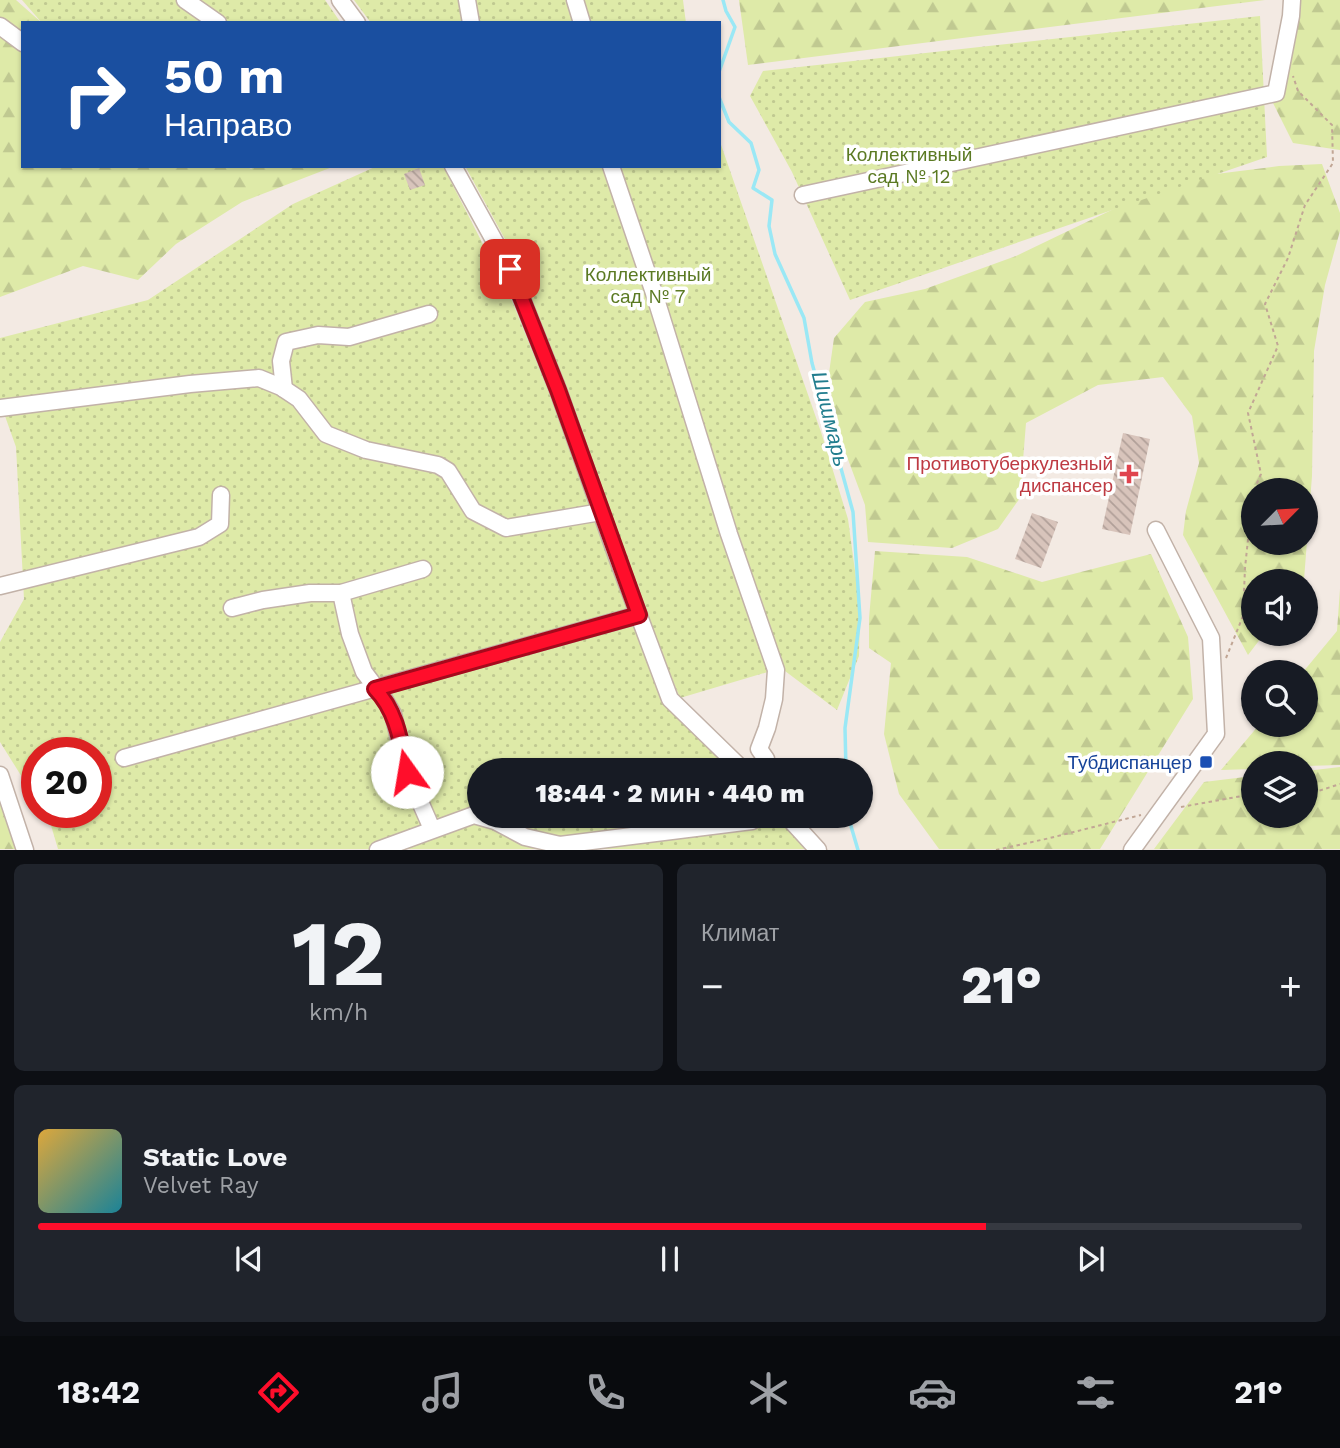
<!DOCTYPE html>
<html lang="ru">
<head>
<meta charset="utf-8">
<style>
  :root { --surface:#171b24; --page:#20242c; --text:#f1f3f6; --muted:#9ea1a6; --line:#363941; --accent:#ff0e2b }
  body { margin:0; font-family:"Work Sans",sans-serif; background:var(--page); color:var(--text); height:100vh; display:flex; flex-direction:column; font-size:26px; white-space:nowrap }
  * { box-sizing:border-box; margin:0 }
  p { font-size:23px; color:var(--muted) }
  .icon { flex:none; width:38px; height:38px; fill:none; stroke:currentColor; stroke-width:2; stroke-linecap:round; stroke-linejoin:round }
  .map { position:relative; height:850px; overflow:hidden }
  .side { display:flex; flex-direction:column; gap:14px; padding:14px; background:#0d0f14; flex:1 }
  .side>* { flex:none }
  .banner { position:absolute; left:21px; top:21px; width:700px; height:147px; border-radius:0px; box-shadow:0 2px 5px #0004; background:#1a4fa0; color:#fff; overflow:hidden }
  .needle { width:46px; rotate:66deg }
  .buttons { position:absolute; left:1241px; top:478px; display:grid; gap:14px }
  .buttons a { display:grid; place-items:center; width:77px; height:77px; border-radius:50%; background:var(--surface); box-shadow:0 2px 5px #0004; font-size:35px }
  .speed { position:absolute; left:21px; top:737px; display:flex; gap:14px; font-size:35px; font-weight:700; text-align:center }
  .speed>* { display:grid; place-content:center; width:91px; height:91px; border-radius:50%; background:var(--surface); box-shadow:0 2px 5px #0004; line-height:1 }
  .speed .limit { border:10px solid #d22; background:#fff; color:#111 }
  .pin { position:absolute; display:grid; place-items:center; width:60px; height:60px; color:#fff; margin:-30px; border-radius:14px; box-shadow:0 4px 10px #0006 }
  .me { position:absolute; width:77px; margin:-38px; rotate:347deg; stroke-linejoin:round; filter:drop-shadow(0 0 5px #0008) }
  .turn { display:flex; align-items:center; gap:24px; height:147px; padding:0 28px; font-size:32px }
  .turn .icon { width:91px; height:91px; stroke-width:2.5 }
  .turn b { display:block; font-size:49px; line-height:60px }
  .big { font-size:52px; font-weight:800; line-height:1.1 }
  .side .tile { flex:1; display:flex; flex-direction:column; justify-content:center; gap:10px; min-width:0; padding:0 24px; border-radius:10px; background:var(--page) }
  .side .dial { align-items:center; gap:0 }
  .dial b { font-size:91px; line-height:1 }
  .song { display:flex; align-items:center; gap:21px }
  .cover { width:84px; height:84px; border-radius:10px; background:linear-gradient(135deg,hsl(40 70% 55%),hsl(190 70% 35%)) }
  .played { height:7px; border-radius:4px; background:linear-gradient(90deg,var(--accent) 75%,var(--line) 75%) }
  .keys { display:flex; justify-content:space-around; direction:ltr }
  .heat { display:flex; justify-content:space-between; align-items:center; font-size:38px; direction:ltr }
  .side .tiles { flex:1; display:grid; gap:14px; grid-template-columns:1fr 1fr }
  .tile:last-child { grid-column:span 2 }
  .trip { position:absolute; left:467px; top:758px; width:406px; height:70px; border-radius:35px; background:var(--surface); box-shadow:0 2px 5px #0004; font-weight:800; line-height:70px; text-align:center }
  .tabs { display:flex; height:112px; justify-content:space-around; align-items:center; background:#090b0e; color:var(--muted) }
  .tabs .icon { width:49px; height:49px }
  .tabs .current { color:var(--accent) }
  .tabs b { font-size:32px; color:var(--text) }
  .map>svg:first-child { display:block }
  .forest { fill:url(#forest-firs); fill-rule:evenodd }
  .park { fill:url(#park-dots) }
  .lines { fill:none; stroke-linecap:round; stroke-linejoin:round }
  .stream { stroke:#9ae8f5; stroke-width:3.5 }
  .building { fill:url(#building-back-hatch) }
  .minor-casing { stroke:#c2b2a8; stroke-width:19 }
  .path { stroke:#c1a695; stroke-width:2; stroke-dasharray:3.5 3.5; stroke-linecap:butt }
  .minor { stroke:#fff; stroke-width:16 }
  .route-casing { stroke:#a6091c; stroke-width:18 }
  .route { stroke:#ff0e2b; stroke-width:12 }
  .health-dot { fill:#e0444e; stroke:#fff; stroke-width:2.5 }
  .transit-dot { fill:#1a4fb4; stroke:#fff; stroke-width:2.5 }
  .labels { text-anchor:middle; stroke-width:7; stroke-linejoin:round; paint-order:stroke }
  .park-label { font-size:19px; fill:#5b7a23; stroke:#fff }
  .health-label { font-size:19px; fill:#be3a42; stroke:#fff; text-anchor:end }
  .transit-label { font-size:19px; fill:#164399; stroke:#fff; text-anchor:end }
  .water-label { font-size:21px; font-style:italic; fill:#217d8e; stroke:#fff }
</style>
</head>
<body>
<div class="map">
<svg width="1340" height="850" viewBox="0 0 1340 850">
  <defs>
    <pattern id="forest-firs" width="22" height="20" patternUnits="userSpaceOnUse" patternTransform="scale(1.75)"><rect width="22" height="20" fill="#deeaa8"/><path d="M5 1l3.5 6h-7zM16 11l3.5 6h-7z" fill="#c0c991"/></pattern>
    <pattern id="park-dots" width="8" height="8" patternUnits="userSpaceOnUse" patternTransform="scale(1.75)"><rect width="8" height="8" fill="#deeaa8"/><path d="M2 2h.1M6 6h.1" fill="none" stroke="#c0c991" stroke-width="1.8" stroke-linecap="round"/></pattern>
    <pattern id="building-back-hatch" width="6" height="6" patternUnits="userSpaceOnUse" patternTransform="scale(1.75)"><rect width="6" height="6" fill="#d8c4bb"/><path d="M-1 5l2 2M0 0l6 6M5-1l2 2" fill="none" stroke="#b1a099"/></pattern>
  </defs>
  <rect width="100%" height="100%" fill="#f3eae3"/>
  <g class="forest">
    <polygon points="0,0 16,0 42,23 23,23 23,166 246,166 251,169 255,166 335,166 242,202 176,244 138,280 83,266 0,297"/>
    <polygon points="739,0 1265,0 748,65"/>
    <polygon points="1285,0 1340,0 1340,150 1293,143 1268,93"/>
    <path d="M1322 164 1340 213V231L1325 285 1314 351 1312 476 1304 580 1253 581V634H1264L1248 655 1183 535 1186 511 1199 463 1192 416 1163 377 1098 385 1026 423 1020 498 998 529 952 548 868 542 865 505 843 446 828 380 834 338 865 302 925 289 1016 256 1176 179 1279 166ZM1253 490H1306V542H1253Z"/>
    <polygon points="875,551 967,557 1042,582 1151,554 1188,637 1193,699 1100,849 939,849 899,794 884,734 891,663 869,648 869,618"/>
    <polygon points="1340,589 1340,765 1306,766 1306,763 1253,763 1253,769 1221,770 1259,725 1306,724 1306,672 1303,672 1337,631"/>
    <polygon points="1340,767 1340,849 1154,849 1204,782 1253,776 1253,816 1306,816 1306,771"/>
    <polygon points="0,792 31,849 0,849"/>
  </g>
  <g class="park">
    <polygon points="22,0 325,0 341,23 42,23"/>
    <polygon points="354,0 683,0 686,23 371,23"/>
    <polygon points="1260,16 1267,157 850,300 792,172 750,96 763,71"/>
    <polygon points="719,139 821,432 848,519 860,608 859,656 837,710 781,668 680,698 622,558 564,388 506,241 465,166 719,166"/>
    <polygon points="377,166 443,166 512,301 573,452 663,699 733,770 480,770 480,816 778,816 812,849 58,849 50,822 44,812 96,812 96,752 37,752 37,801 0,742 0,642 24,599 16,447 0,402 0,338 148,300 293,204"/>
  </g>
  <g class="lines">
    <g class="stream">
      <polyline points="719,72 735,27 726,11 723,0"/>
      <polyline points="719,97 729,122 751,143 759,170 753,188 772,200 769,226 775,254 804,318 812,363 853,512 860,618 845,728 846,770"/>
      <polyline points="848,816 858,850"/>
    </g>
  </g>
  <g class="building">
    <polygon points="419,168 425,185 410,190 404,174"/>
    <polygon points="1123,433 1150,439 1130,535 1102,529"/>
    <polygon points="1032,513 1058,522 1041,568 1015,559"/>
  </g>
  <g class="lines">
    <defs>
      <g id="minor">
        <polyline points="185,0 218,23"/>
        <polyline points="340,0 357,23"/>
        <polyline points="467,0 471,23"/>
        <polyline points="575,0 582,23"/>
        <polyline points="0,26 23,43"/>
        <polyline points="453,166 510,269 558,390 617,557 670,699 743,770"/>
        <polyline points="611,166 655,296 729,534 776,670 774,699 767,728 759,749 766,759 767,770"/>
        <polyline points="803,195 1276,93 1291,16 1292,0"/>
        <polyline points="284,389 281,361 286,342 318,335 349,337 429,314"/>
        <polyline points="0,408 190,384 259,378 281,387 299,399 326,434 366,450 438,465 448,471 473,511 506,528 601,512"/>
        <polyline points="0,586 199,537 220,524 221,495"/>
        <polyline points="341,593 350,634 364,672 383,697 393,714 407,772 432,829"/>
        <polyline points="232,608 263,600 310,593 341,593 423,569"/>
        <polyline points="124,758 638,615"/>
        <polyline points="0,775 25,850"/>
        <polyline points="787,816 818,850"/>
        <polyline points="378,850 474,815 495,821 525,837 560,845 752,821 760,816"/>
        <polyline points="1132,850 1216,734 1211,638 1156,530"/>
      </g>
    </defs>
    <use href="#minor" class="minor-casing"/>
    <g class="path">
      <polyline points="1254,490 1261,474 1248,413 1278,346 1265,304 1288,258 1305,205 1333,163 1332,125 1298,91 1293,76"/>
      <polyline points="1226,658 1243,616 1245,568 1253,492"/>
      <polyline points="1306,792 1312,793 1340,784"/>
      <polyline points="1181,807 1253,794"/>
      <polyline points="996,850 1050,838 1141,815"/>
    </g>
    <use href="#minor" class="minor"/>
  </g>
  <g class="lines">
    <defs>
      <path id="route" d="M407 772C401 743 397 711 375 689L639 615 558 390 510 269"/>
    </defs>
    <use href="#route" class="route-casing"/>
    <use href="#route" class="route"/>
  </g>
  <path class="health-dot" d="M1125.5 463.5h7v7h7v7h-7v7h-7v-7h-7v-7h7z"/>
  <rect class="transit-dot" x="1199" y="755" width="14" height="14" rx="3.5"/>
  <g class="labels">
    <g class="park-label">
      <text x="909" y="161">Коллективный<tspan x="909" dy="22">сад № 12</tspan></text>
      <text x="648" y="281">Коллективный<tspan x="648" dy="22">сад № 7</tspan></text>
    </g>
    <g class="health-label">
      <text x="1113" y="470">Противотуберкулезный<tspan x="1113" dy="22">диспансер</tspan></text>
    </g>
    <g class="transit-label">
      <text x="1192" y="769">Тубдиспанцер</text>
    </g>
    <g class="water-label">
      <text transform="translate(830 419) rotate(76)" y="7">Шишмарь</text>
    </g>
  </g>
</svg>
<div class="buttons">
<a><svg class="needle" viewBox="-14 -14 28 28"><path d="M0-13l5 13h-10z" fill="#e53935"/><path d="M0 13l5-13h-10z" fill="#9ea1a6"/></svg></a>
<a><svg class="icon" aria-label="sound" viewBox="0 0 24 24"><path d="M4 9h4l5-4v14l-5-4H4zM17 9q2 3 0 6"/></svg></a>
<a><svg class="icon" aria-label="search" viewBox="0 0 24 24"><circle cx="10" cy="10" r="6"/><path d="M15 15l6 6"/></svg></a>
<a><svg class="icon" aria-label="layers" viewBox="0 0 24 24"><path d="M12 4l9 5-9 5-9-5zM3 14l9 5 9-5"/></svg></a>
</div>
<div class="speed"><div class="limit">20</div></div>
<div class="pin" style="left:510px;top:269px;background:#d93025"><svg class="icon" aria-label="arrive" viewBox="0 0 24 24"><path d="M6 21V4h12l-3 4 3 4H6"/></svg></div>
<svg class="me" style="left:407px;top:772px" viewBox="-20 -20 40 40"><circle r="19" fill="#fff"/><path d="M0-13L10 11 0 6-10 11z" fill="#ff0e2b"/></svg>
<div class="trip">18:44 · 2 мин · 440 m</div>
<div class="banner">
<div class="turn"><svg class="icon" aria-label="right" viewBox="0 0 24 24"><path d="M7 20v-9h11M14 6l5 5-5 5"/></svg><div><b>50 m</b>Направо</div></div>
</div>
</div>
<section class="side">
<div class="tiles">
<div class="tile dial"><b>12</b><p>km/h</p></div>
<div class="tile"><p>Климат</p>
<div class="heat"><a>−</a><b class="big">21°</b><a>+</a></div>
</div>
<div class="tile">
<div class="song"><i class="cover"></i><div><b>Static Love</b><p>Velvet Ray</p></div></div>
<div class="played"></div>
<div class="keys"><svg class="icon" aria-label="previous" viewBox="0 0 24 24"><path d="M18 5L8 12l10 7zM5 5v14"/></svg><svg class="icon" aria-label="pause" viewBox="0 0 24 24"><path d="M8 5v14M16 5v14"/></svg><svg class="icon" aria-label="next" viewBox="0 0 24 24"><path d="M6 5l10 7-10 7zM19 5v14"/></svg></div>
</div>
</div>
</section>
<nav class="tabs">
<b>18:42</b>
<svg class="icon current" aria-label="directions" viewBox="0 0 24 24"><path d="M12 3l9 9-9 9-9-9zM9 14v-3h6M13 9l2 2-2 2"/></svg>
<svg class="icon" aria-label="music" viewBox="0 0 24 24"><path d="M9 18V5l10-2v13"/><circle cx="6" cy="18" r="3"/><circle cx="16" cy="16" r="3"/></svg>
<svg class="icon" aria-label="phone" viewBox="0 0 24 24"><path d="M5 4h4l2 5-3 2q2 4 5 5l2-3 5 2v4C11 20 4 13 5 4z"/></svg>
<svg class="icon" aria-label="climate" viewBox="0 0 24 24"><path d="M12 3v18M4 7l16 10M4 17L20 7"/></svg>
<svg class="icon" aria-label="car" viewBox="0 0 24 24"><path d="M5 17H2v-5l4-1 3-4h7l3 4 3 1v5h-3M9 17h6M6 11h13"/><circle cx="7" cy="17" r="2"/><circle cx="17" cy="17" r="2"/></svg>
<svg class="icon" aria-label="filters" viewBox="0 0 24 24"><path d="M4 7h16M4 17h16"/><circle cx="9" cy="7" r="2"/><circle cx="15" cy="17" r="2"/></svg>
<b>21°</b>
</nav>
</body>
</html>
